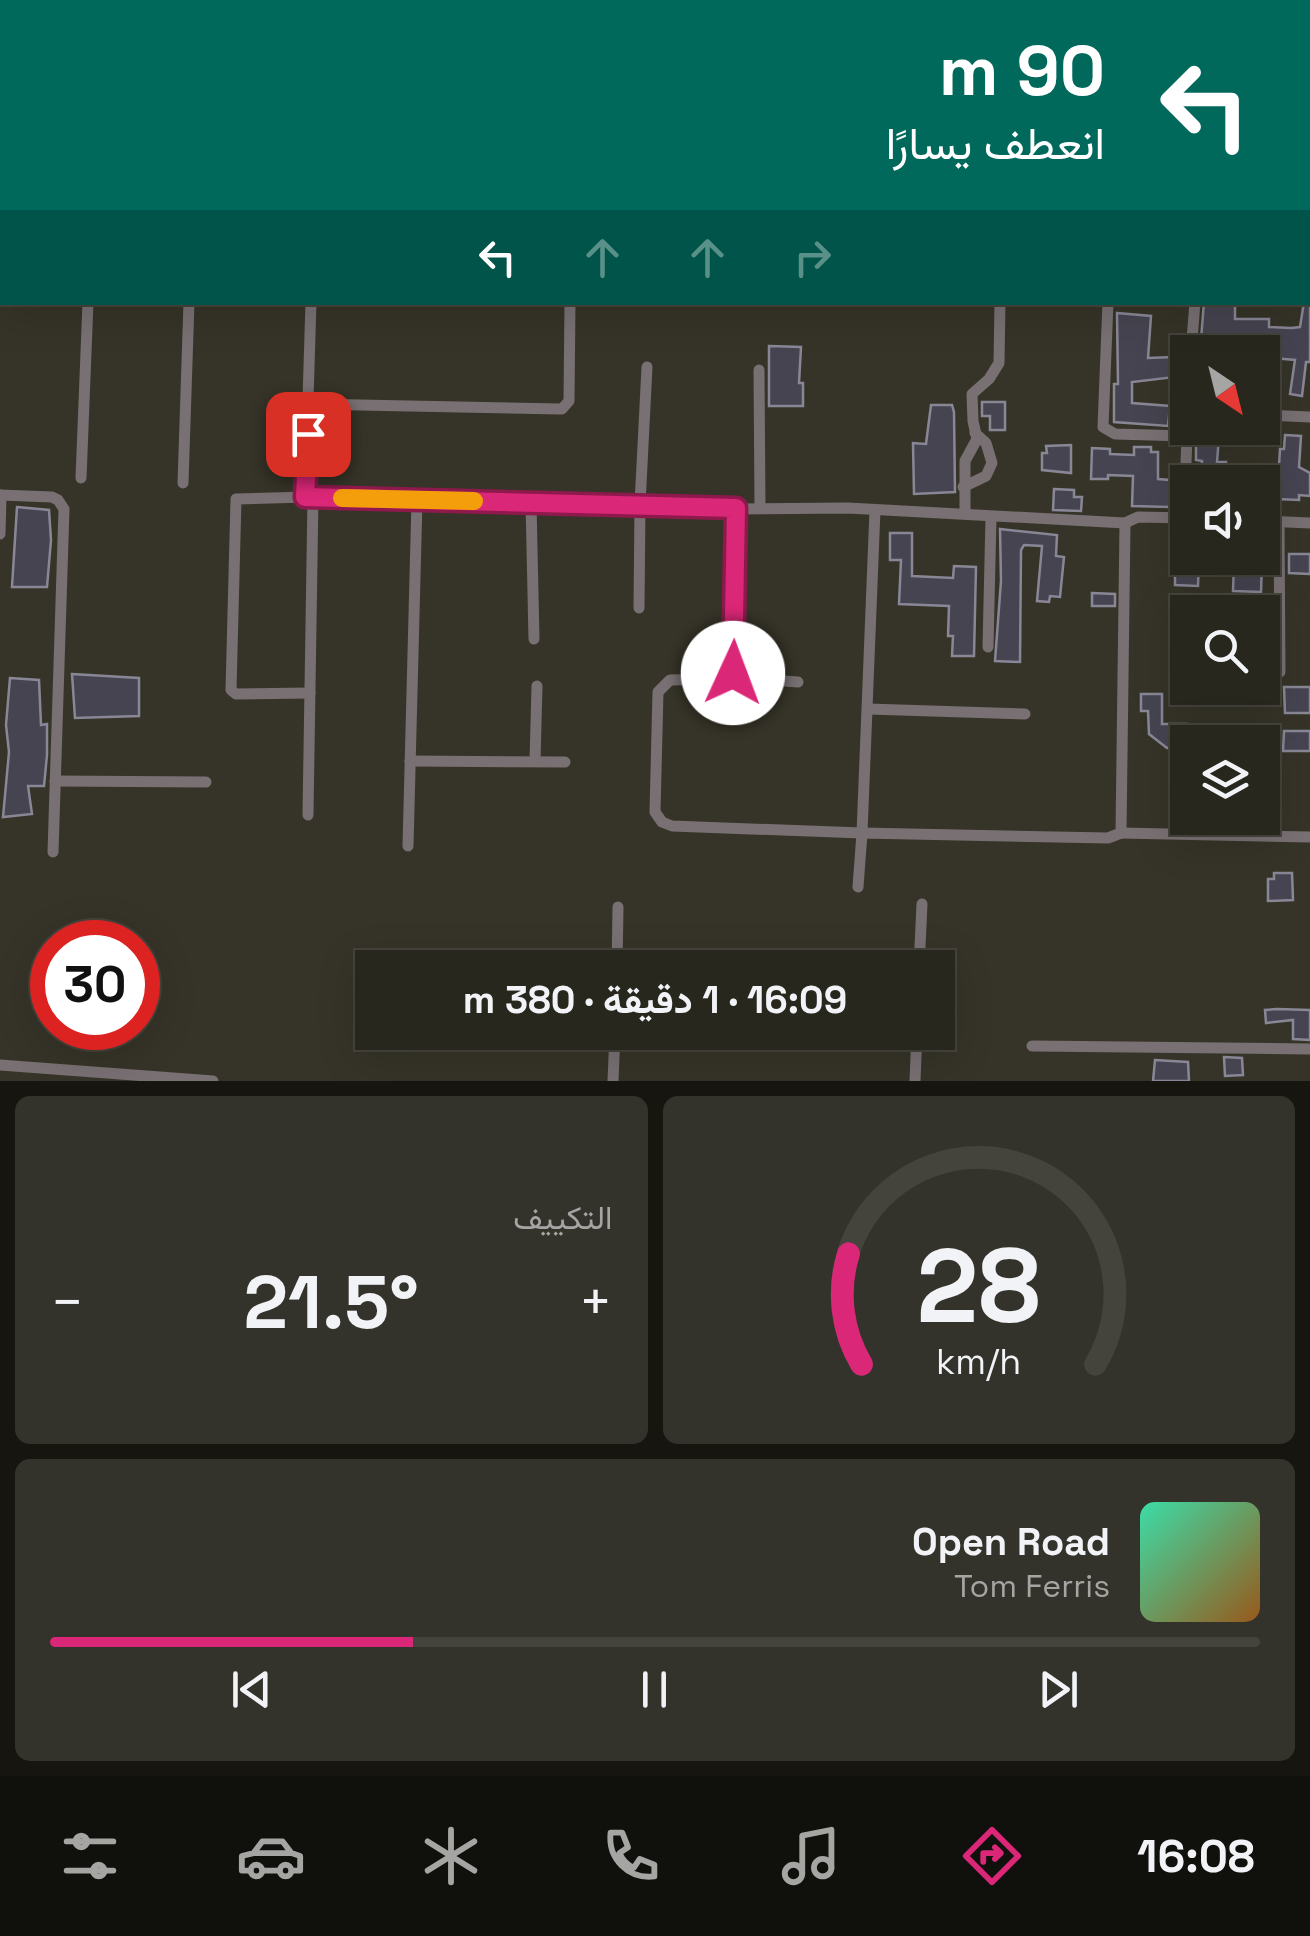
<!DOCTYPE html>
<html lang="ar">
<head>
<meta charset="utf-8">
<style>
  :root { --surface:#28271e; --page:#34332b; --text:#f1f3f6; --muted:#a5a5a4; --line:#44443c; --accent:#db2777 }
  body { margin:0; font-family:"Space Grotesk",Vazirmatn,sans-serif; background:var(--page); color:var(--text); direction:rtl; height:100vh; display:flex; flex-direction:column; font-size:38px; white-space:nowrap }
  * { box-sizing:border-box; margin:0 }
  p { font-size:32px; color:var(--muted) }
  .icon { flex:none; width:55px; height:55px; fill:none; stroke:currentColor; stroke-width:2; stroke-linecap:round; stroke-linejoin:round }
  .map { position:relative; height:1081px; overflow:hidden; direction:ltr }
  .side { display:flex; flex-direction:column; gap:15px; padding:15px; background:#161510; flex:1 }
  .side>* { flex:none }
  .hud { position:absolute; left:0px; top:0px; width:1310px; height:305px; box-shadow:0 10px 40px #0002,0 0 0 2px var(--line); direction:rtl; background:#00695c; color:#fff; overflow:hidden }
  .needle { width:65px; rotate:145deg }
  .controls { position:absolute; left:1170px; top:335px; display:grid; gap:20px }
  .controls a { display:grid; place-items:center; width:110px; height:110px; border-radius:0px; background:var(--surface); box-shadow:0 10px 40px #0002,0 0 0 2px var(--line); font-size:50px }
  .speed { position:absolute; left:30px; top:920px; display:flex; gap:20px; font-size:50px; font-weight:700; text-align:center }
  .speed>* { display:grid; place-content:center; width:130px; height:130px; border-radius:50%; background:var(--surface); box-shadow:0 10px 40px #0002,0 0 0 2px var(--line); line-height:1 }
  .speed .limit { border:15px solid #d22; background:#fff; color:#111 }
  .pin { position:absolute; display:grid; place-items:center; width:85px; height:85px; color:#fff; margin:-42px; border-radius:20px; box-shadow:0 5px 15px #0006 }
  .me { position:absolute; width:110px; margin:-55px; rotate:2deg; stroke-linejoin:round; filter:drop-shadow(0 0 8px #0008) }
  .turn { display:flex; align-items:center; gap:35px; height:210px; padding:0 40px; font-size:45px }
  .turn .icon { width:130px; height:130px; stroke-width:2.5 }
  .turn b { display:block; font-size:70px; line-height:85px }
  .lanes { display:flex; align-items:center; height:95px; padding:0 40px; background:#0003; justify-content:center; gap:50px; direction:ltr }
  .lanes .off { opacity:.35 }
  .big { font-size:75px; font-weight:700; line-height:1.1 }
  .side .card { flex:1; display:flex; flex-direction:column; justify-content:center; gap:15px; min-width:0; padding:0 35px; border-radius:15px; background:var(--page) }
  .side .dial { align-items:center; gap:0 }
  .dial svg { height:260px; overflow:visible; fill:none; stroke:var(--line); stroke-width:7; stroke-linecap:round; text-anchor:middle }
  .dial text { fill:var(--text); stroke:none }
  .song { display:flex; align-items:center; gap:30px }
  .cover { width:120px; height:120px; border-radius:15px; background:linear-gradient(135deg,hsl(160 70% 55%),hsl(30 70% 35%)) }
  .played { height:10px; border-radius:5px; background:linear-gradient(90deg,var(--accent) 30%,var(--line) 30%) }
  .keys { display:flex; justify-content:space-around; direction:ltr }
  .heat { display:flex; justify-content:space-between; align-items:center; font-size:55px; direction:ltr }
  .side .tiles { flex:1; display:grid; gap:15px; grid-template-columns:1fr 1fr }
  .card:last-child { grid-column:span 2 }
  .trip { position:absolute; left:355px; top:950px; width:600px; height:100px; border-radius:0px; background:var(--surface); box-shadow:0 10px 40px #0002,0 0 0 2px var(--line); font-weight:700; line-height:100px; text-align:center; direction:rtl }
  .tab-bar { display:flex; height:160px; justify-content:space-around; align-items:center; background:#10100c; color:var(--muted) }
  .tab-bar .icon { width:70px; height:70px }
  .tab-bar .current { color:var(--accent) }
  .tab-bar b { font-size:45px; color:var(--text) }
  .map>svg:first-child { display:block }
  .building { fill:#454450; stroke:#898796; stroke-width:2.5 }
  .lines { fill:none; stroke-linecap:round; stroke-linejoin:round }
  .minor { stroke:#787072; stroke-width:11 }
  .tertiary { stroke:#787072; stroke-width:14 }
  .route-casing { stroke:#8e194d; stroke-width:25 }
  .route { stroke:#db2777; stroke-width:18 }
  .slow { stroke:#f59e0b; stroke-width:18 }
</style>
</head>
<body>
<div class="map">
<svg width="1310" height="1081" viewBox="0 0 1310 1081">
  <rect width="100%" height="100%" fill="#363428"/>
  <g class="building">
    <polygon points="1310,301 1310,362 1306,362 1302,396 1290,394 1295,360 1273,358 1274,385 1262,385 1262,352 1200,352 1204,302 1235,302 1235,319 1269,319 1269,327 1291,328 1300,327 1304,302"/>
    <polygon points="1117,313 1151,316 1148,358 1174,357 1175,377 1132,382 1132,403 1170,406 1168,426 1114,422 1114,384 1118,384"/>
    <polygon points="769,346 801,347 799,383 803,383 803,406 769,406"/>
    <polygon points="982,402 1005,402 1005,430 990,430 990,416 982,416"/>
    <polygon points="931,405 952,405 954,412 955,492 914,494 913,443 926,444"/>
    <polygon points="1196,435 1219,437 1217,462 1226,462 1225,482 1200,482 1202,461 1196,460"/>
    <polygon points="1285,435 1301,436 1299,467 1310,473 1310,496 1299,495 1299,500 1277,499 1280,449 1284,449"/>
    <polygon points="1071,445 1071,473 1042,470 1042,453 1047,453 1046,446"/>
    <polygon points="1134,447 1151,447 1151,452 1158,452 1158,479 1170,480 1169,507 1132,506 1133,476 1108,475 1108,479 1091,479 1092,448 1110,449 1110,454 1134,455"/>
    <polygon points="1054,489 1074,490 1074,497 1082,497 1081,511 1053,510"/>
    <polygon points="17,507 49,510 51,540 47,587 12,587"/>
    <polygon points="1000,529 1057,535 1056,556 1064,557 1060,597 1050,596 1049,602 1037,601 1042,546 1024,545 1021,550 1020,662 995,661 1001,581"/>
    <polygon points="890,533 912,533 912,576 953,578 954,566 976,567 974,656 952,656 953,636 948,636 949,606 899,604 901,560 890,560"/>
    <polygon points="1175,550 1188,551 1188,558 1199,558 1198,586 1175,585"/>
    <polygon points="1289,554 1310,554 1310,574 1289,573"/>
    <polygon points="1234,562 1262,563 1261,592 1233,591"/>
    <polygon points="1092,593 1115,594 1115,606 1092,606"/>
    <polygon points="72,674 139,678 139,716 75,718"/>
    <polygon points="10,678 39,680 41,725 47,724 47,755 44,786 28,786 32,814 3,817 9,752 6,725"/>
    <polygon points="1284,687 1310,687 1310,713 1285,713"/>
    <polygon points="1141,694 1162,694 1162,724 1187,724 1188,747 1167,748 1149,734 1148,711 1141,711"/>
    <polygon points="1284,731 1310,731 1310,751 1283,751"/>
    <polygon points="1274,873 1292,873 1293,900 1268,901 1268,879 1274,879"/>
    <polygon points="1277,1009 1310,1010 1310,1040 1293,1039 1293,1020 1266,1023 1265,1010"/>
    <polygon points="1224,1057 1242,1058 1243,1075 1225,1076"/>
    <polygon points="1155,1060 1188,1062 1189,1081 1153,1081"/>
  </g>
  <g class="lines">
    <g class="minor">
      <polyline points="67,0 67,2"/>
      <polyline points="190,0 190,2"/>
      <polyline points="299,0 300,2"/>
      <polyline points="1110,0 1148,2"/>
      <polyline points="479,2 482,0"/>
      <polyline points="761,2 762,0"/>
      <polyline points="1218,2 1218,0"/>
      <polyline points="1308,194 1310,194"/>
      <polyline points="1308,292 1310,292"/>
      <polyline points="1108,302 1103,427 1115,434 1186,436"/>
      <polyline points="1191,352 1195,302"/>
      <polyline points="759,370 760,508"/>
      <polyline points="309,404 562,409 569,401 570,302"/>
      <polyline points="1262,415 1310,417"/>
      <polyline points="81,478 88,302"/>
      <polyline points="183,483 189,302"/>
      <polyline points="963,487 986,476 992,463 986,443 975,433"/>
      <polyline points="0,495 52,497 58,500 64,509 53,852"/>
      <polyline points="305,497 311,302"/>
      <polyline points="531,502 534,639"/>
      <polyline points="735,509 734,667 729,677 722,679 670,680 658,692 655,812 662,822 672,826 862,833 875,510"/>
      <polyline points="965,513 965,461 977,439 973,421 972,394 989,379 999,363 1000,302"/>
      <polyline points="1184,518 1188,409"/>
      <polyline points="1262,521 1310,523"/>
      <polyline points="1279,522 1280,672"/>
      <polyline points="0,534 1,495"/>
      <polyline points="639,608 640,504 647,367"/>
      <polyline points="988,647 991,517"/>
      <polyline points="729,677 798,682"/>
      <polyline points="310,693 236,694 231,690 236,499 305,497 593,502 735,509 848,508 1125,523 1138,517 1188,518"/>
      <polyline points="868,709 1025,714"/>
      <polyline points="410,761 565,762"/>
      <polyline points="535,761 537,686"/>
      <polyline points="55,781 206,782"/>
      <polyline points="308,815 313,497"/>
      <polyline points="1121,833 1310,837"/>
      <polyline points="408,846 417,500"/>
      <polyline points="858,887 862,833 1108,838 1121,833 1125,523"/>
      <polyline points="617,968 618,907"/>
      <polyline points="919,968 922,904"/>
      <polyline points="1032,1046 1310,1049"/>
      <polyline points="0,1065 213,1081"/>
      <polyline points="613,1081 615,1032"/>
      <polyline points="915,1081 917,1032"/>
    </g>
    <g class="tertiary">
      <polyline points="0,96 2,96"/>
      <polyline points="1308,137 1310,137"/>
    </g>
  </g>
  <g class="lines">
    <defs>
      <polyline id="route" points="308,434 305,497 736,508 733,673"/>
    </defs>
    <use href="#route" class="route-casing"/>
    <use href="#route" class="route"/>
    <polyline class="slow" points="342,498 474,501"/>
  </g>
</svg>
<div class="controls">
<a><svg class="needle" viewBox="-14 -14 28 28"><path d="M0-13l5 13h-10z" fill="#e53935"/><path d="M0 13l5-13h-10z" fill="#a5a5a4"/></svg></a>
<a><svg class="icon" aria-label="sound" viewBox="0 0 24 24"><path d="M4 9h4l5-4v14l-5-4H4zM17 9q2 3 0 6"/></svg></a>
<a><svg class="icon" aria-label="search" viewBox="0 0 24 24"><circle cx="10" cy="10" r="6"/><path d="M15 15l6 6"/></svg></a>
<a><svg class="icon" aria-label="layers" viewBox="0 0 24 24"><path d="M12 4l9 5-9 5-9-5zM3 14l9 5 9-5"/></svg></a>
</div>
<div class="speed"><div class="limit">30</div></div>
<div class="pin" style="left:308px;top:434px;background:#d93025"><svg class="icon" aria-label="arrive" viewBox="0 0 24 24"><path d="M6 21V4h12l-3 4 3 4H6"/></svg></div>
<svg class="me" style="left:733px;top:673px" viewBox="-20 -20 40 40"><circle r="19" fill="#fff"/><path d="M0-13L10 11 0 6-10 11z" fill="#db2777"/></svg>
<div class="trip">16:09 · 1 دقيقة · 380 m</div>
<div class="hud">
<div class="turn"><svg class="icon" aria-label="left" viewBox="0 0 24 24"><path d="M17 20v-9H6M10 6l-5 5 5 5"/></svg><div><b>90 m</b>انعطف يسارًا</div></div>
<div class="lanes"><svg class="icon" aria-label="left" viewBox="0 0 24 24"><path d="M17 20v-9H6M10 6l-5 5 5 5"/></svg><svg class="icon off" aria-label="ahead" viewBox="0 0 24 24"><path d="M12 20V5M6 11l6-6 6 6"/></svg><svg class="icon off" aria-label="ahead" viewBox="0 0 24 24"><path d="M12 20V5M6 11l6-6 6 6"/></svg><svg class="icon off" aria-label="right" viewBox="0 0 24 24"><path d="M7 20v-9h11M14 6l5 5-5 5"/></svg></div>
</div>
</div>
<section class="side">
<div class="tiles">
<div class="card dial"><svg viewBox="0 0 100 80">
<path d="M14 69A42 42 0 1 1 86 69"/>
<path d="M14 69A42 42 0 0 1 10 35" stroke="#db2777"/>
<text x="50" y="56" font-size="32" font-weight="700">28</text>
<text x="50" y="72" font-size="11">km/h</text>
</svg></div>
<div class="card"><p>التكييف</p>
<div class="heat"><a>−</a><b class="big">21.5°</b><a>+</a></div>
</div>
<div class="card">
<div class="song"><i class="cover"></i><div><b>Open Road</b><p>Tom Ferris</p></div></div>
<div class="played"></div>
<div class="keys"><svg class="icon" aria-label="previous" viewBox="0 0 24 24"><path d="M18 5L8 12l10 7zM5 5v14"/></svg><svg class="icon" aria-label="pause" viewBox="0 0 24 24"><path d="M8 5v14M16 5v14"/></svg><svg class="icon" aria-label="next" viewBox="0 0 24 24"><path d="M6 5l10 7-10 7zM19 5v14"/></svg></div>
</div>
</div>
</section>
<nav class="tab-bar">
<b>16:08</b>
<svg class="icon current" aria-label="directions" viewBox="0 0 24 24"><path d="M12 3l9 9-9 9-9-9zM9 14v-3h6M13 9l2 2-2 2"/></svg>
<svg class="icon" aria-label="music" viewBox="0 0 24 24"><path d="M9 18V5l10-2v13"/><circle cx="6" cy="18" r="3"/><circle cx="16" cy="16" r="3"/></svg>
<svg class="icon" aria-label="phone" viewBox="0 0 24 24"><path d="M5 4h4l2 5-3 2q2 4 5 5l2-3 5 2v4C11 20 4 13 5 4z"/></svg>
<svg class="icon" aria-label="climate" viewBox="0 0 24 24"><path d="M12 3v18M4 7l16 10M4 17L20 7"/></svg>
<svg class="icon" aria-label="car" viewBox="0 0 24 24"><path d="M5 17H2v-5l4-1 3-4h7l3 4 3 1v5h-3M9 17h6M6 11h13"/><circle cx="7" cy="17" r="2"/><circle cx="17" cy="17" r="2"/></svg>
<svg class="icon" aria-label="filters" viewBox="0 0 24 24"><path d="M4 7h16M4 17h16"/><circle cx="9" cy="7" r="2"/><circle cx="15" cy="17" r="2"/></svg>
</nav>
</body>
</html>
